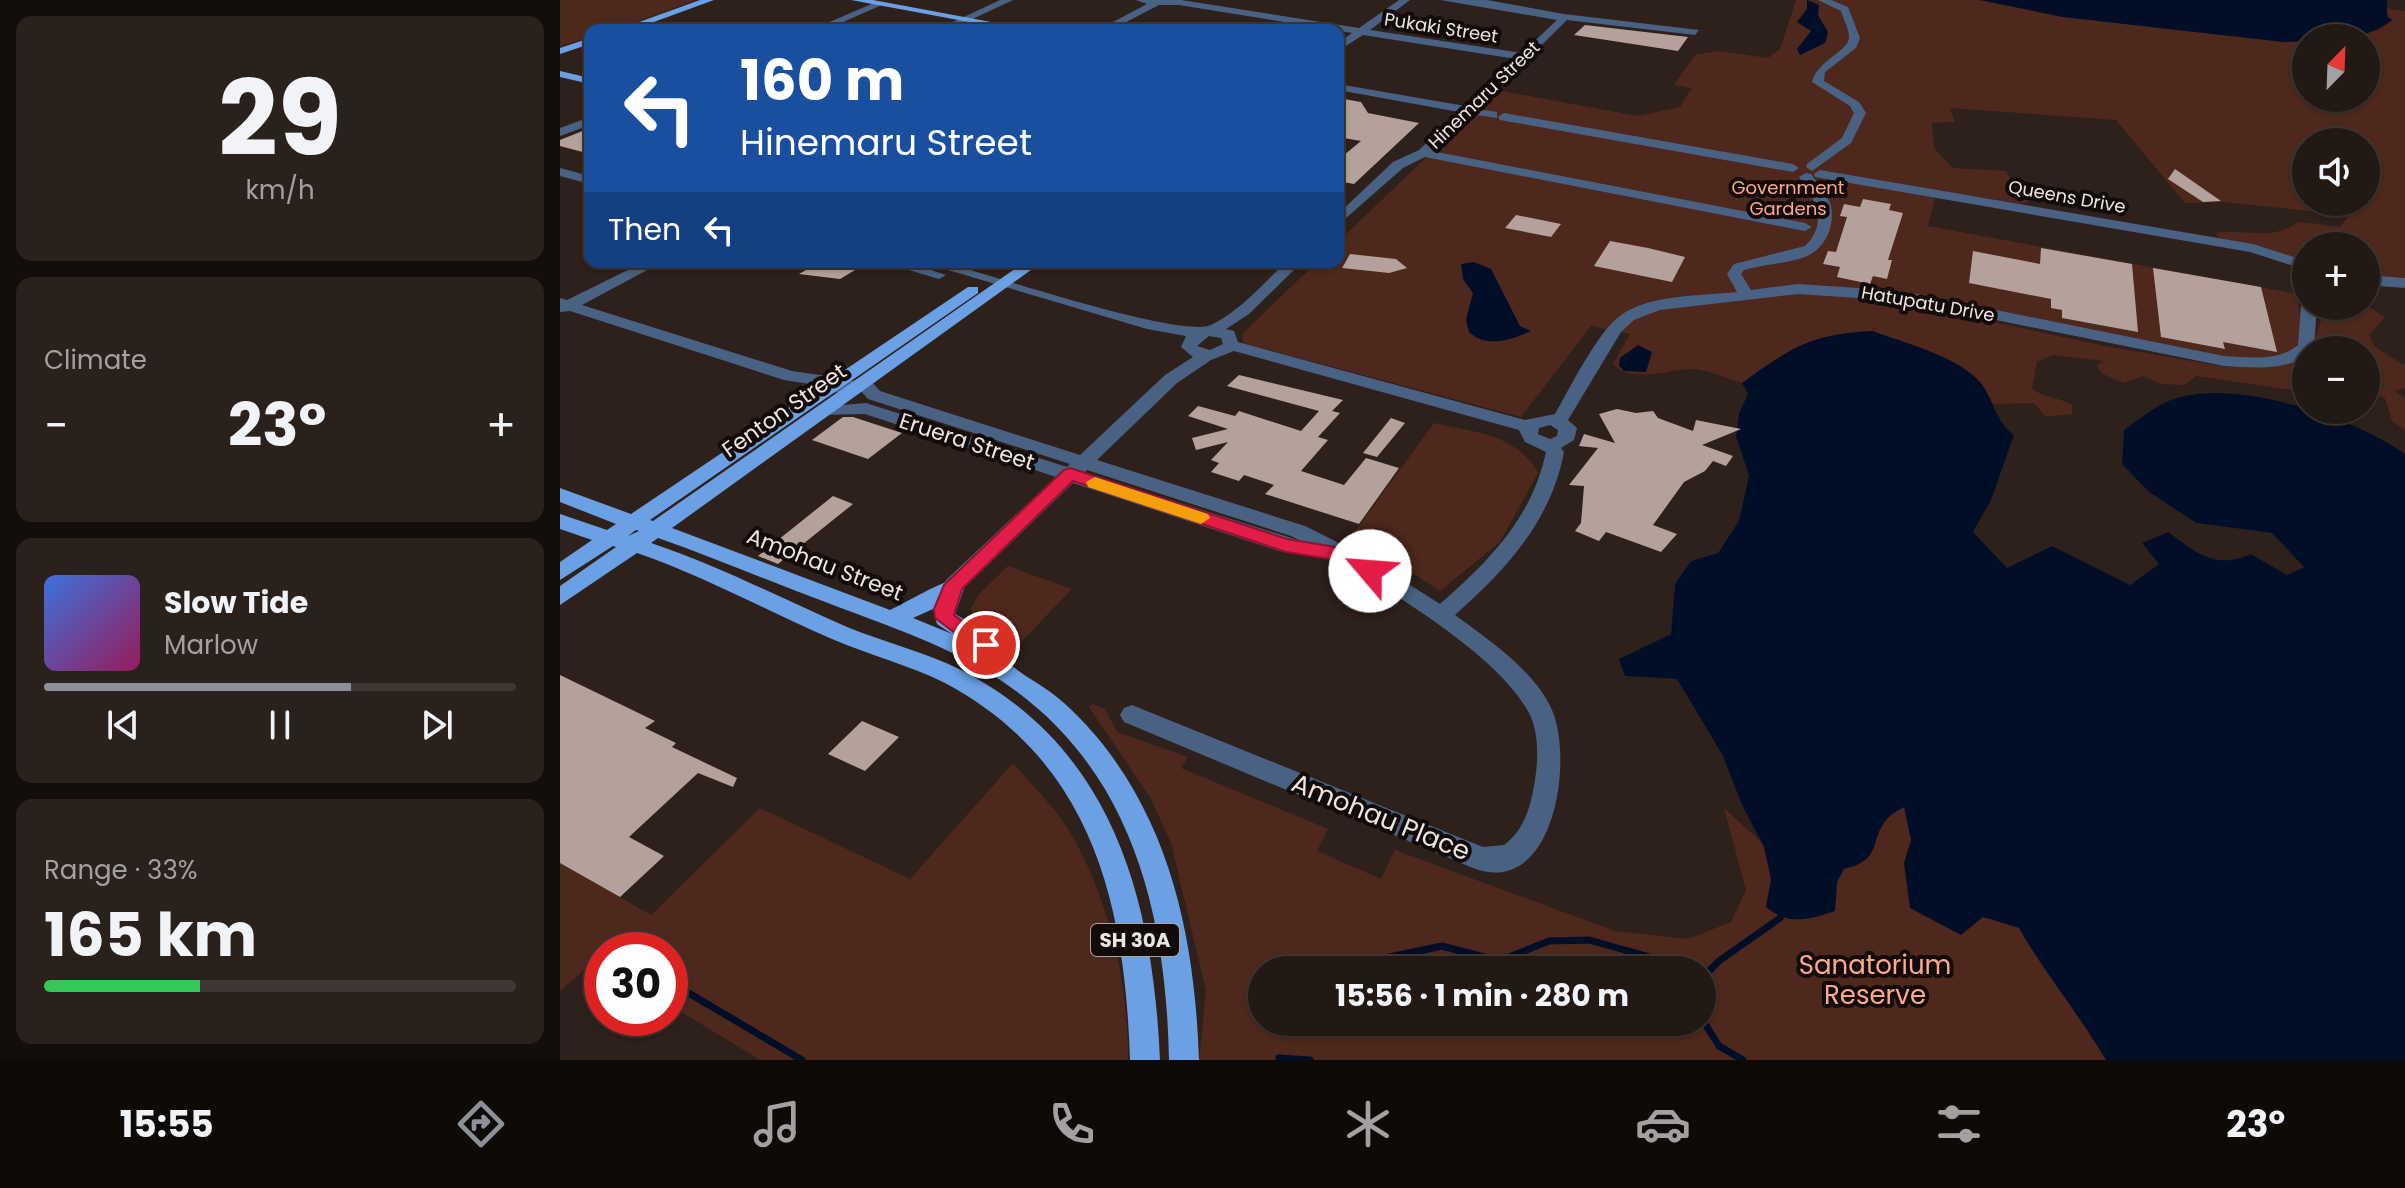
<!DOCTYPE html>
<html lang="en">
<head>
<meta charset="utf-8">
<style>
  :root { --surface:#221814; --page:#2a211d; --text:#f1f3f6; --muted:#a2a0a0; --line:#3f3734; --accent:#8c9099 }
  body { margin:0; font-family:Poppins,sans-serif; background:var(--page); color:var(--text); height:100vh; display:flex; flex-direction:column; font-size:30px; white-space:nowrap }
  * { box-sizing:border-box; margin:0 }
  p { font-size:26px; color:var(--muted) }
  .icon { flex:none; width:44px; height:44px; fill:none; stroke:currentColor; stroke-width:2; stroke-linecap:round; stroke-linejoin:round }
  .map { position:relative; flex:1; overflow:hidden }
  .side { display:flex; flex-direction:column; gap:16px; padding:16px; background:#130d0b; width:560px }
  .side>* { flex:none }
  .banner { position:absolute; left:24px; top:24px; width:760px; height:244px; border-radius:16px; box-shadow:0 2px 6px #0004,0 0 0 2px var(--line); background:#1a4fa0; color:#fff; overflow:hidden }
  .needle { width:52px; rotate:23deg }
  .fabs { position:absolute; left:1732px; top:24px; display:grid; gap:16px }
  .fabs a { display:grid; place-items:center; width:88px; height:88px; border-radius:50%; background:var(--surface); box-shadow:0 2px 6px #0004,0 0 0 2px var(--line); font-size:40px }
  .speed { position:absolute; left:24px; top:932px; display:flex; gap:16px; font-size:40px; font-weight:700; text-align:center }
  .speed>* { display:grid; place-content:center; width:104px; height:104px; border-radius:50%; background:var(--surface); box-shadow:0 2px 6px #0004,0 0 0 2px var(--line); line-height:1 }
  .speed .limit { border:12px solid #d22; background:#fff; color:#111 }
  .pin { position:absolute; display:grid; place-items:center; width:68px; height:68px; color:#fff; margin:-34px; border:4px solid #fff; border-radius:50%; box-shadow:0 2px 8px #0007 }
  .me { position:absolute; width:88px; margin:-44px; rotate:297deg; stroke-linejoin:round; filter:drop-shadow(0 0 6px #0008) }
  .turn { display:flex; align-items:center; gap:28px; height:168px; padding:0 24px; font-size:36px }
  .turn .icon { width:104px; height:104px; stroke-width:2.5 }
  .turn b { display:block; font-size:56px; line-height:68px }
  .then { display:flex; align-items:center; height:76px; padding:0 24px; background:#0003; gap:16px; font-size:30px }
  .big { font-size:60px; font-weight:700; line-height:1.1 }
  .side .tile { flex:1; display:flex; flex-direction:column; justify-content:center; gap:12px; min-width:0; padding:0 28px; border-radius:16px; background:var(--page) }
  .side .dial { align-items:center; gap:0 }
  .dial b { font-size:104px; line-height:1 }
  .song { display:flex; align-items:center; gap:24px }
  .cover { width:96px; height:96px; border-radius:12px; background:linear-gradient(135deg,hsl(220 70% 55%),hsl(330 70% 35%)) }
  .played { height:8px; border-radius:4px; background:linear-gradient(90deg,var(--accent) 65%,var(--line) 65%) }
  .keys { display:flex; justify-content:space-around; direction:ltr }
  .heat { display:flex; justify-content:space-between; align-items:center; font-size:44px; direction:ltr }
  .charge { height:12px; border-radius:6px; background:linear-gradient(90deg,#34c759 33%,var(--line) 0) }
  .trip { position:absolute; left:688px; top:956px; width:468px; height:80px; border-radius:40px; background:var(--surface); box-shadow:0 2px 6px #0004,0 0 0 2px var(--line); font-weight:700; line-height:80px; text-align:center }
  .tabs { display:flex; height:128px; justify-content:space-around; align-items:center; background:#0e0a08; color:var(--muted) }
  .tabs .icon { width:56px; height:56px }
  .tabs .selected { color:var(--accent) }
  .tabs b { font-size:36px; color:var(--text) }
  main { display:flex; flex:1; min-height:0 }
  .map>svg:first-child { display:block }
  .green { fill:#4e281c; fill-rule:evenodd }
  .water { fill:#000e28 }
  .lines { fill:none; stroke-linecap:round; stroke-linejoin:round }
  .stream { stroke:#000e28; stroke-width:7 }
  .building { fill:#b4a19b }
  .minor { fill:#496283; fill-rule:evenodd }
  .major { fill:#6ba0e4; fill-rule:evenodd }
  .route { fill:#e11d48; stroke:#92132f; stroke-width:2 }
  .slow { fill:#f59e0b }
  .labels { text-anchor:middle; stroke-width:8; stroke-linejoin:round; paint-order:stroke }
  .far-street-label { font-size:18px; fill:#eee4e1; stroke:#120b09 }
  .far-park-label { font-size:18px; fill:#fca98d; stroke:#120b09 }
  .shield { fill:#120b09; stroke:#aca3a0; stroke-width:2 }
  .shield-label { font-size:20px; font-weight:bold; fill:#eee4e1 }
  .street-label { font-size:22px; fill:#eee4e1; stroke:#120b09 }
  .near-street-label { font-size:26px; fill:#eee4e1; stroke:#120b09 }
  .near-park-label { font-size:26px; fill:#fca98d; stroke:#120b09 }
</style>
</head>
<body>
<main>
<section class="side">
<div class="tile dial"><b>29</b><p>km/h</p></div>
<div class="tile"><p>Climate</p>
<div class="heat"><a>−</a><b class="big">23°</b><a>+</a></div>
</div>
<div class="tile">
<div class="song"><i class="cover"></i><div><b>Slow Tide</b><p>Marlow</p></div></div>
<div class="played"></div>
<div class="keys"><svg class="icon" aria-label="previous" viewBox="0 0 24 24"><path d="M18 5L8 12l10 7zM5 5v14"/></svg><svg class="icon" aria-label="pause" viewBox="0 0 24 24"><path d="M8 5v14M16 5v14"/></svg><svg class="icon" aria-label="next" viewBox="0 0 24 24"><path d="M6 5l10 7-10 7zM19 5v14"/></svg></div>
</div>
<div class="tile"><p>Range · 33%</p><b class="big">165 km</b><div class="charge"></div></div>
</section>
<div class="map">
<svg width="1845" height="1060" viewBox="0 0 1845 1060">
  <rect width="100%" height="100%" fill="#2e201b"/>
  <g class="green">
    <polygon points="0,0 136,0 57,29 30,30 30,37 0,46"/>
    <path d="M1236 0H1420L1503 17 1723 42 1746 41V98H1806V38H1794L1821 29 1832 20 1825 8 1845 11V281L1806 277V246H1746V262L1699 246 1658 238 1656 233C1683 229 1713 241 1738 222L1780 227 1788 216 1778 208 1749 211 1664 202 1625 203 1556 120 1390 108 1395 122 1372 123 1374 148 1393 168 1446 171 1451 181 1475 185 1474 200 1462 204 1381 191 1375 197 1368 226 1737 294 1743 337 1732 353 1703 359H1675L1349 293 1337 301 1545 346 1667 367 1746 362V392L1636 376 1625 385 1600 384 1584 376 1563 383 1541 373 1537 365 1544 361 1492 355 1477 362 1472 389C1485 398 1499 397 1512 405V414L1486 417 1474 403 1433 404 1442 427 1454 435 1431 500 1413 532 1447 568 1492 546 1570 585 1599 564 1582 543 1608 532C1637 553 1655 570 1691 554L1727 575 1744 567 1712 533 1636 523 1589 492 1562 464 1564 430C1581 418 1597 404 1617 398 1678 379 1796 418 1845 454V1060H639L646 991 611 843 591 799 529 707 533 704 545 709 557 732 628 757 621 768 768 829 757 851 821 879 835 850 1055 931 1128 939 1171 922 1186 890 1164 808 1202 843 1182 805 1163 756 1117 679 1065 676 1059 659 1111 634 1115 584 1131 561 1158 553 1179 521 1189 475 1176 437 1179 413 1188 394 1182 383C1167 379 1148 369 1133 369 1106 369 1074 385 1053 364L1070 334 1031 326 961 417 683 343 682 334 757 262H778V242L908 117 942 91 1078 116 1120 107 1132 88 1114 85 1135 55 1158 51 1208 58 1220 49ZM1746 142H1806V202H1746ZM702 970H1142V1022H702Z"/>
    <polygon points="1806,305 1825,317 1809,335 1815,347 1845,366 1845,388 1835,391 1845,398 1845,430 1832,421 1825,398 1817,395 1806,400 1806,350 1751,350 1761,321 1753,306"/>
    <path d="M874 423C914 432 957 434 978 473L940 542 880 591 793 534Z"/>
    <polygon points="448,566 512,589 460,643 414,618 411,608 420,593"/>
    <path d="M453 763C471 784 493 805 508 829 548 894 569 984 568 1060H200L110 1005V950H42V963L36 960 0 991V863L91 915 200 808 350 879Z"/>
  </g>
  <g class="water">
    <polygon points="1247,0 1259,5 1258,15 1268,32 1265,43 1240,55 1237,49 1251,31 1237,22 1247,9"/>
    <path d="M1420 0H1827V17L1832 20C1806 40 1778 38 1746 38V41L1724 42 1503 17Z"/>
    <path d="M914 262 931 269 960 326 971 331C953 339 927 349 909 332L906 320 913 293 903 279 901 264Z"/>
    <path d="M1312 331C1343 342 1392 355 1416 378 1434 395 1434 421 1454 435L1431 500 1413 532 1447 568 1492 546 1570 585 1599 564 1582 543 1608 532C1637 553 1655 570 1691 554L1727 575 1744 567 1712 533 1636 523 1589 492 1562 464 1564 430C1581 418 1597 404 1617 398 1678 379 1796 418 1845 454V1060H1546C1519 1014 1485 974 1459 928L1423 917 1401 935 1350 908 1344 863 1351 840 1344 807C1339 810 1331 814 1328 818 1308 840 1324 860 1284 869L1277 882 1275 911C1248 920 1229 926 1206 907L1211 879 1204 847 1182 805 1163 756 1117 679 1065 676 1059 659 1111 634 1115 584 1131 561 1158 553 1179 521 1189 475 1176 437 1179 413 1188 394 1182 383C1230 348 1251 334 1312 331Z"/>
    <polygon points="1078,345 1092,352 1086,372 1064,371 1059,366 1060,358"/>
  </g>
  <g class="lines">
    <g class="stream">
      <polyline points="820,959 882,946 939,961 989,941 1029,940 1104,961 1116,970"/>
      <polyline points="1142,978 1159,961 1220,918"/>
      <polyline points="110,982 242,1060"/>
      <polyline points="1142,1019 1159,1046 1183,1060"/>
      <polyline points="719,1058 750,1060"/>
    </g>
  </g>
  <g class="building">
    <polygon points="1025,25 1128,37 1118,51 1014,35"/>
    <polygon points="778,98 801,102 808,113 859,123 794,184 778,181 778,160 801,141 778,137"/>
    <polygon points="30,128 30,154 0,146 0,140"/>
    <polygon points="1615,169 1661,201 1643,202 1608,179"/>
    <polygon points="1303,199 1331,204 1329,210 1343,213 1328,260 1332,260 1327,279 1313,276 1310,284 1277,277 1280,267 1263,264 1268,251 1276,252 1287,217 1280,216 1284,204 1300,207"/>
    <polygon points="956,215 1001,224 991,237 945,228"/>
    <polygon points="1050,241 1088,248 1125,257 1112,282 1034,266"/>
    <polygon points="1481,248 1572,264 1578,332 1502,318 1502,310 1491,308 1491,299 1409,283 1413,251 1480,264"/>
    <polygon points="790,254 836,259 847,268 829,273 782,268"/>
    <polygon points="260,262 281,262 300,267 280,279 239,274"/>
    <polygon points="1593,268 1701,287 1717,352 1663,342 1665,349 1601,337"/>
    <polygon points="679,375 783,400 772,411 780,413 758,437 768,440 741,471 784,485 806,458 839,468 799,524 705,494 714,485 684,475 679,481 651,472 659,463 651,460 668,442 636,450 632,438 668,429 628,416 638,406 675,416 679,411 741,431 759,411 667,386"/>
    <polygon points="1057,409 1076,413 1093,411 1098,418 1133,431 1136,420 1181,429 1142,445 1173,456 1166,466 1153,461 1145,471 1124,482 1093,525 1117,534 1101,552 1046,532 1039,541 1015,531 1021,523 1024,486 1009,485 1038,448 1019,446 1024,434 1055,443 1039,414"/>
    <polygon points="283,417 293,417 342,433 308,459 252,440"/>
    <polygon points="831,418 845,423 817,457 803,453"/>
    <polygon points="273,496 293,504 218,564 198,556"/>
    <polygon points="0,675 95,721 85,728 116,743 112,747 177,778 173,787 138,773 69,837 104,856 60,897 0,863"/>
    <polygon points="302,721 339,737 305,771 268,754"/>
  </g>
  <g class="lines">
    <g class="minor">
      <polygon points="440,0 453,0 402,24 393,22"/>
      <polygon points="576,0 621,0 799,28 839,0 850,0 810,30 962,53 997,20 880,0 927,0 1004,14 1139,30 1135,35 1007,20 917,109 937,112 937,118 910,114 872,151 1245,223 1252,227 1245,231 865,157 843,168 778,225 778,214 833,162 859,150 899,112 778,90 778,84 905,106 956,59 803,35 778,51 778,43 792,33 619,5 599,5 551,30 538,30 587,4"/>
      <path d="M1258 0H1271L1288 7 1300 38 1296 48 1265 72 1264 81 1299 102 1306 113 1291 143 1252 171 1246 167 1247 164 1282 138 1294 113 1290 106 1252 82C1257 60 1290 51 1289 37 1289 29 1283 18 1281 11Z"/>
      <polygon points="316,2 324,4 265,30 251,30"/>
      <polygon points="76,22 132,27 137,30 72,27"/>
      <polygon points="944,113 1233,164 1239,168 1233,172 940,120 938,117"/>
      <polygon points="30,117 30,125 0,136 0,128"/>
      <polygon points="0,168 30,176 30,184 0,176"/>
      <polygon points="1260,170 1693,244 1746,261 1746,270 1690,252 1255,177 1254,174"/>
      <path d="M1246 173 1251 174C1257 183 1268 195 1271 206 1275 227 1265 249 1245 257 1226 264 1204 264 1184 270L1181 274 1191 290 1238 284 1342 291 1664 356C1689 357 1718 362 1738 345L1741 306 1746 302V306H1757L1754 347 1746 350V355C1726 372 1689 367 1664 366L1342 301 1238 294 1100 310 1074 320 1061 332 1008 420 1017 428 1014 440 1001 448 1004 452C991 521 946 570 895 615 929 640 974 670 992 710 1014 761 994 899 913 868L564 722 560 715 564 708 572 705 923 847 944 845C963 831 970 809 974 786 978 764 980 734 969 713 939 657 843 600 789 566L775 558 719 551 513 483 401 591H387L383 585 387 579 496 477 305 414 257 415 254 411 257 407 306 403 507 467 510 464 308 399 299 389 245 397 242 393 245 389 262 386 224 380 10 311 0 312V298L7 300 84 262H102L22 305 232 371 267 376 281 382 309 379 320 391 520 455 605 375 633 357 621 347 626 336 587 329 361 262H384C427 274 621 339 651 325 680 311 703 284 726 262H742L689 314 666 329 674 331 678 342 965 420 995 414C1010 388 1038 331 1061 315 1091 294 1141 296 1177 292L1167 274 1174 264 1245 246C1269 222 1255 200 1239 177ZM649 336 661 338 663 344 650 350 637 346ZM674 351 959 430 965 442 986 452C972 518 929 561 880 604L803 555 745 526 537 460 617 383 651 360ZM990 425 998 430 997 436 990 439 978 434 979 428ZM527 470 731 536 741 541 524 473Z"/>
      <polygon points="322,262 346,262 386,275 379,279"/>
      <polygon points="1806,275 1845,278 1845,288 1806,285"/>
    </g>
    <g class="major">
      <polygon points="140,0 154,0 72,30 57,30"/>
      <polygon points="291,0 313,0 474,30 452,30"/>
      <polygon points="30,38 30,44 0,54 0,48"/>
      <polygon points="0,71 30,78 30,84 0,77"/>
      <path d="M465 262H482L112 528 330 610C346 603 389 576 401 579L405 585 395 614C408 622 426 630 435 641 440 647 443 656 448 662 460 674 479 683 493 694 508 705 524 722 536 736 613 828 635 944 639 1060H609C606 906 569 758 429 673 379 642 322 624 268 603 211 582 155 558 98 538L91 543C158 565 222 599 287 627 324 642 365 652 401 670 554 748 593 901 600 1060H570C565 904 533 762 385 683 349 665 309 655 272 639 207 611 144 576 77 553L0 605V586L56 547 53 546 0 580V562L32 540 0 529V514L47 530 56 524 0 502V488L71 514 408 287H418V293L90 520 93 521ZM76 530 79 531 68 536ZM373 609 377 624 392 634 353 618Z"/>
    </g>
  </g>
  <polygon class="route" points="510,468 727,539 787,549 820,571 810,578 776,560 726,552 513,481 402,589 394,615 436,645 426,653 419,651 375,618 374,609 384,585 504,470"/>
  <polygon class="slow" points="535,477 648,514 650,518 641,524 528,487 526,482"/>
  <g class="labels">
    <g class="far-street-label">
      <text transform="translate(881 28) rotate(9)" y="6">Pukaki Street</text>
      <text transform="translate(924 95) rotate(-44)" y="6">Hinemaru Street</text>
      <text transform="translate(1507 197) rotate(10)" y="6">Queens Drive</text>
      <text transform="translate(1368 304) rotate(10)" y="6">Hatupatu Drive</text>
    </g>
    <g class="far-park-label">
      <text x="1228" y="194">Government<tspan x="1228" dy="21">Gardens</tspan></text>
    </g>
    <rect class="shield" x="531" y="924" width="88" height="32" rx="6"/>
    <g class="shield-label">
      <text x="575" y="947">SH 30A</text>
    </g>
    <g class="street-label">
      <text transform="translate(224 410) rotate(-35)" y="8">Fenton Street</text>
      <text transform="translate(407 441) rotate(18)" y="8">Eruera Street</text>
      <text transform="translate(265 564) rotate(21)" y="8">Amohau Street</text>
    </g>
    <g class="near-street-label">
      <text transform="translate(821 817) rotate(22)" y="9">Amohau Place</text>
    </g>
    <g class="near-park-label">
      <text x="1315" y="974">Sanatorium<tspan x="1315" dy="30">Reserve</tspan></text>
    </g>
  </g>
</svg>
<div class="fabs">
<a><svg class="needle" viewBox="-14 -14 28 28"><path d="M0-13l5 13h-10z" fill="#e53935"/><path d="M0 13l5-13h-10z" fill="#a2a0a0"/></svg></a>
<a><svg class="icon" aria-label="sound" viewBox="0 0 24 24"><path d="M4 9h4l5-4v14l-5-4H4zM17 9q2 3 0 6"/></svg></a>
<a>+</a>
<a>−</a>
</div>
<div class="speed"><div class="limit">30</div></div>
<div class="pin" style="left:426px;top:645px;background:#d93025"><svg class="icon" aria-label="arrive" viewBox="0 0 24 24"><path d="M6 21V4h12l-3 4 3 4H6"/></svg></div>
<svg class="me" style="left:810px;top:571px" viewBox="-20 -20 40 40"><circle r="19" fill="#fff"/><path d="M0-13L10 11 0 6-10 11z" fill="#e11d48"/></svg>
<div class="trip">15:56 · 1 min · 280 m</div>
<div class="banner">
<div class="turn"><svg class="icon" aria-label="left" viewBox="0 0 24 24"><path d="M17 20v-9H6M10 6l-5 5 5 5"/></svg><div><b>160 m</b>Hinemaru Street</div></div>
<div class="then">Then<svg class="icon" aria-label="left" viewBox="0 0 24 24"><path d="M17 20v-9H6M10 6l-5 5 5 5"/></svg></div>
</div>
</div>
</main>
<nav class="tabs">
<b>15:55</b>
<svg class="icon selected" aria-label="directions" viewBox="0 0 24 24"><path d="M12 3l9 9-9 9-9-9zM9 14v-3h6M13 9l2 2-2 2"/></svg>
<svg class="icon" aria-label="music" viewBox="0 0 24 24"><path d="M9 18V5l10-2v13"/><circle cx="6" cy="18" r="3"/><circle cx="16" cy="16" r="3"/></svg>
<svg class="icon" aria-label="phone" viewBox="0 0 24 24"><path d="M5 4h4l2 5-3 2q2 4 5 5l2-3 5 2v4C11 20 4 13 5 4z"/></svg>
<svg class="icon" aria-label="climate" viewBox="0 0 24 24"><path d="M12 3v18M4 7l16 10M4 17L20 7"/></svg>
<svg class="icon" aria-label="car" viewBox="0 0 24 24"><path d="M5 17H2v-5l4-1 3-4h7l3 4 3 1v5h-3M9 17h6M6 11h13"/><circle cx="7" cy="17" r="2"/><circle cx="17" cy="17" r="2"/></svg>
<svg class="icon" aria-label="filters" viewBox="0 0 24 24"><path d="M4 7h16M4 17h16"/><circle cx="9" cy="7" r="2"/><circle cx="15" cy="17" r="2"/></svg>
<b>23°</b>
</nav>
</body>
</html>
